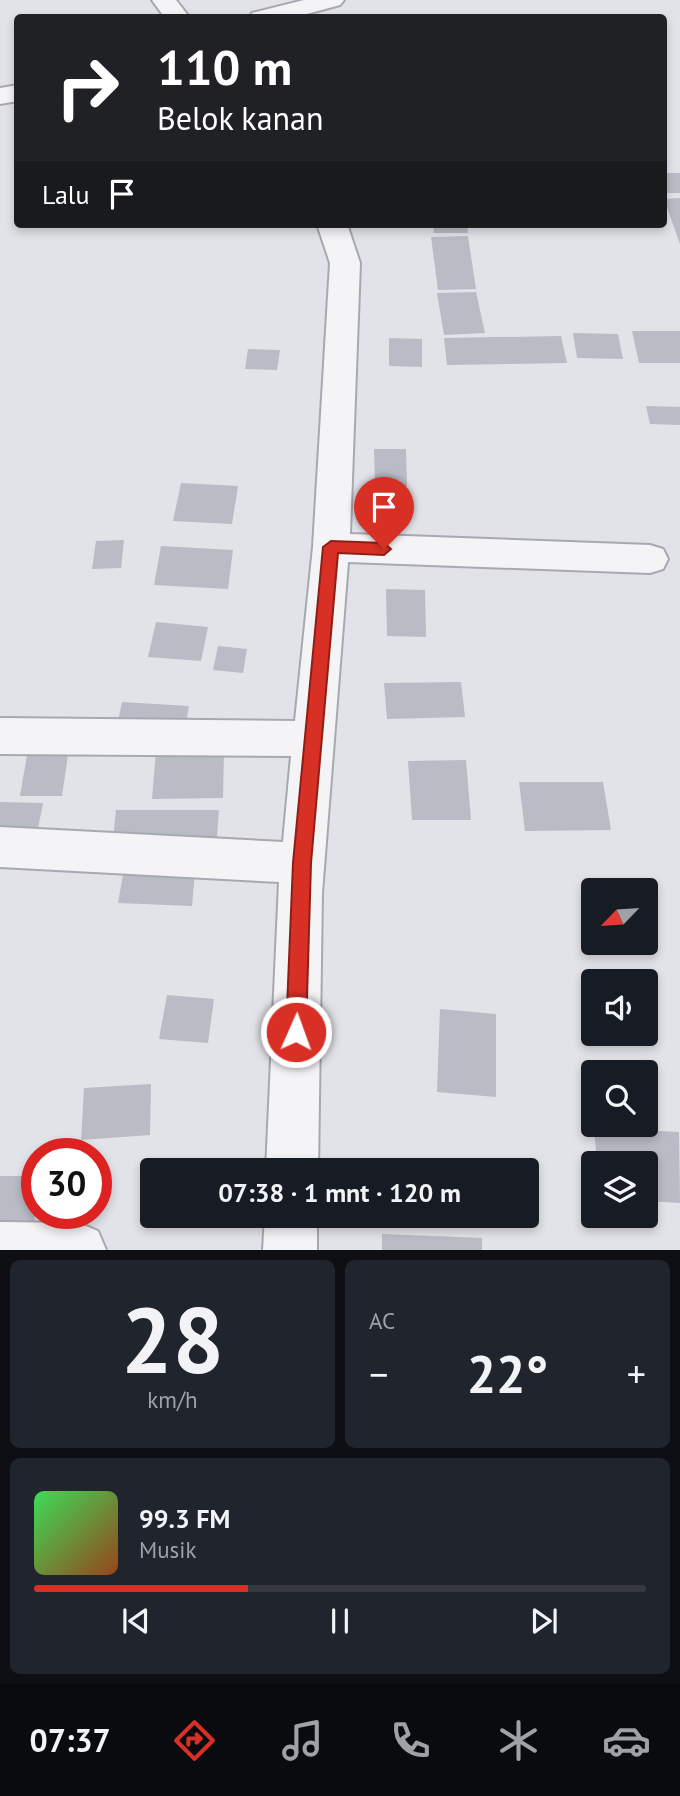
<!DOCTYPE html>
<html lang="id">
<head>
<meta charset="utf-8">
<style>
  :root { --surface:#171b24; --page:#20242c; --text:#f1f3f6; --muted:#9ea1a6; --line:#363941; --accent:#d93025 }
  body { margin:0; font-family:"PT Sans",sans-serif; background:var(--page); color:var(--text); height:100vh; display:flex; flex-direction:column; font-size:26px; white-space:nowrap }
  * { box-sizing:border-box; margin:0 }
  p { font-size:23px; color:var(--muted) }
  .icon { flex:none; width:38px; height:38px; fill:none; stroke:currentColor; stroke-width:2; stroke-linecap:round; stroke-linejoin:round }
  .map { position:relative; height:1250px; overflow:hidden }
  .sheet { display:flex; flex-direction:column; gap:10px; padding:10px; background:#0d0f14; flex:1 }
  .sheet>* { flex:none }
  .top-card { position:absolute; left:14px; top:14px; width:653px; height:214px; border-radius:7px; box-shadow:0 4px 10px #0003; background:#202124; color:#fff; overflow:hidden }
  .needle { width:46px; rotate:245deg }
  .tools { position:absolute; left:581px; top:878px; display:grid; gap:14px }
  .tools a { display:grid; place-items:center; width:77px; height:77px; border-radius:7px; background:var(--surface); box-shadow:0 4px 10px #0003; font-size:35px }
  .speed { position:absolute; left:21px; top:1138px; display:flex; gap:14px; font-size:35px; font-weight:700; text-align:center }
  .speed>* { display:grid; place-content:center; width:91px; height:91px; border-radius:50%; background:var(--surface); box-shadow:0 4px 10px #0003; line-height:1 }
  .speed .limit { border:10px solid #d22; background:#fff; color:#111 }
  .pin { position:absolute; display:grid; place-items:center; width:60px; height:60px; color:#fff; margin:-72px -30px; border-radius:50% 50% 50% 0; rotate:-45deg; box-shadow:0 0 7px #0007 }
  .pin .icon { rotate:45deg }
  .me { position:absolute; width:77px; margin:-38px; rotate:2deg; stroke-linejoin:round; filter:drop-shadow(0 0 5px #0008) }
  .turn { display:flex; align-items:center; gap:24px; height:147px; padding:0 28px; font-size:32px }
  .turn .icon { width:91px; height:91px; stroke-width:2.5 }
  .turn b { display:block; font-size:49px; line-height:60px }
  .then { display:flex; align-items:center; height:66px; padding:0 28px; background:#0003; gap:14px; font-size:26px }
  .big { font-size:52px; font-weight:600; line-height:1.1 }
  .sheet .tile { flex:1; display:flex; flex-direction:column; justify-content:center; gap:10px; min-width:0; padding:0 24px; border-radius:10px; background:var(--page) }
  .sheet .dial { align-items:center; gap:0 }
  .dial b { font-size:91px; line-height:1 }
  .song { display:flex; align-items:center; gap:21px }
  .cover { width:84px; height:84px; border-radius:10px; background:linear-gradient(135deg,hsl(130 70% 55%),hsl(20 70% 35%)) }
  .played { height:7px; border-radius:4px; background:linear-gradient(90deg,var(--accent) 35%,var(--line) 35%) }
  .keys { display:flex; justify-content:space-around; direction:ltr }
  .heat { display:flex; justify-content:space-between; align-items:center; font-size:38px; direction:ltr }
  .sheet .tiles { flex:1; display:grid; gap:10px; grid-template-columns:1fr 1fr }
  .tile:last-child { grid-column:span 2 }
  .trip { position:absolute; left:140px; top:1158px; width:399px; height:70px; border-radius:7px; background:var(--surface); box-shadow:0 4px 10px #0003; font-weight:600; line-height:70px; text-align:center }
  .tabs { display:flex; height:112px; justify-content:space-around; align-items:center; background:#090b0e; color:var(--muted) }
  .tabs .icon { width:49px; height:49px }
  .tabs .on { color:var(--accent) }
  .tabs b { font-size:32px; color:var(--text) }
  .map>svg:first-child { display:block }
  .building { fill:#b9bcc5 }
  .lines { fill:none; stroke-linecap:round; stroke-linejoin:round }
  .street-casing { stroke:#a7a9b2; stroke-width:4 }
  .street { fill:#f4f4f7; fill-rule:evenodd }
  .route { fill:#d93025; stroke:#8d1f18; stroke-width:2 }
</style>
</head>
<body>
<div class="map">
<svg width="680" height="1250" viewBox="0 0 680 1250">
  <rect width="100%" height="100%" fill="#e1e3e8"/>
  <g class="building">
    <rect x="663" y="173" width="17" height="20"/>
    <polygon points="680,198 680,244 664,199"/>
    <polygon points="433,224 467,224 468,233 434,233"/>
    <polygon points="468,236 476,289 438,290 431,237"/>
    <polygon points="476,292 485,333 444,335 437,293"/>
    <polygon points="632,331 680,331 680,363 639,363"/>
    <polygon points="573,333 618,334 623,359 577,358"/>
    <polygon points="561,336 567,363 447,365 444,338"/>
    <polygon points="389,338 422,339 422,367 389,366"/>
    <polygon points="248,349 280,350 277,370 245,369"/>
    <polygon points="646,406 680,407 680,425 650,424"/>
    <polygon points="374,449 406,449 407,486 375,486"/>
    <polygon points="181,483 238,486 232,524 173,521"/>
    <polygon points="124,540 121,568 92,569 96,541"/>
    <polygon points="161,546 233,550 228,589 154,585"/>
    <polygon points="386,589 425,590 426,637 387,636"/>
    <polygon points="156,622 208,627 201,661 148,657"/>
    <polygon points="218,646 247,649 243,673 213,670"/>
    <polygon points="461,682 465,717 387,719 384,683"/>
    <polygon points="122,702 189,706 184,735 116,731"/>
    <polygon points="224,750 223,798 152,799 156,751"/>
    <polygon points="27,755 68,755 62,796 20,796"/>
    <polygon points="466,760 471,820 412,820 408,761"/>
    <polygon points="519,782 603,782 611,830 525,831"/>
    <polygon points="0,802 43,803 36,839 0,838"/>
    <polygon points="116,810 219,810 216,850 112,850"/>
    <polygon points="124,869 195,872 192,906 118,903"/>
    <polygon points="167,995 214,999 208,1043 159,1039"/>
    <polygon points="440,1009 496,1014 496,1097 437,1092"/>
    <polygon points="151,1084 150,1135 81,1140 84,1088"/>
    <polygon points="594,1128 679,1132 680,1203 646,1201 646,1164 597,1164"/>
    <polygon points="0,1176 37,1176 34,1229 0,1228"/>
    <polygon points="382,1234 482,1238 482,1250 382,1250"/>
  </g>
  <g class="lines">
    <defs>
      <g id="street">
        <polygon points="152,0 176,0 190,18 165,18"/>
        <polygon points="304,0 344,0 340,5 292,18 249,18 252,13"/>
        <polygon points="18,85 18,101 0,104 0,88"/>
        <polygon points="317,224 347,224 360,263 350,534 650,545 663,549 668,559 663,569 650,573 348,562 322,893 318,1171 266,1171 279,882 0,867 0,827 283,842 291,756 0,754 0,718 295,721 313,547 330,263"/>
        <polygon points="265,1216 317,1216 317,1250 263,1250"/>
        <polygon points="0,1222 79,1223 98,1231 106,1250 0,1250"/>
      </g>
    </defs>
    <use href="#street" class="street-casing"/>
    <use href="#street" class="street"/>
  </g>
  <polygon class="route" points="331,541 384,543 391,549 384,555 338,553 311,863 306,1032 303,1039 296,1042 289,1039 286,1032 293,863 323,547"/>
</svg>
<div class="tools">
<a><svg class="needle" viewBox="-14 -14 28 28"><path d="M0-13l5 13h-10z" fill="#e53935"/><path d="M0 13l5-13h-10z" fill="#9ea1a6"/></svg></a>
<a><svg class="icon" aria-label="sound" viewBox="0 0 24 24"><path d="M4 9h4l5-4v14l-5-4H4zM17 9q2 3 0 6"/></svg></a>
<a><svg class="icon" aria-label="search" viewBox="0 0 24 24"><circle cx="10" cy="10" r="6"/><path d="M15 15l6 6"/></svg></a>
<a><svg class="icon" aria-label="layers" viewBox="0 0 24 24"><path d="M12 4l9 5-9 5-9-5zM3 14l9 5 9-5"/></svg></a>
</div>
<div class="speed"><div class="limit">30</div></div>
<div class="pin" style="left:384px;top:549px;background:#d93025"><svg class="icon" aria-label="arrive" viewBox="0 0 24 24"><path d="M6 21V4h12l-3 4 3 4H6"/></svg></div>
<svg class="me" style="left:296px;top:1032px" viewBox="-20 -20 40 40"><circle r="17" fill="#d93025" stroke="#fff" stroke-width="3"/><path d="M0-11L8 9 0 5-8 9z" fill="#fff"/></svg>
<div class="trip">07:38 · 1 mnt · 120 m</div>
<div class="top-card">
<div class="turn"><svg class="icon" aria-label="right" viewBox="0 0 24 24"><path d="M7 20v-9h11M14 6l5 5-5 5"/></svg><div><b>110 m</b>Belok kanan</div></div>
<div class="then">Lalu<svg class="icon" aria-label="arrive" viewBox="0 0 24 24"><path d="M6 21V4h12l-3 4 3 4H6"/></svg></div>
</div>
</div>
<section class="sheet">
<div class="tiles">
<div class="tile dial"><b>28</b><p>km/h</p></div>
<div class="tile"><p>AC</p>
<div class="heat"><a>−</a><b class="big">22°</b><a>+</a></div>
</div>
<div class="tile">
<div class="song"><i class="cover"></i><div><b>99.3 FM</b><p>Musik</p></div></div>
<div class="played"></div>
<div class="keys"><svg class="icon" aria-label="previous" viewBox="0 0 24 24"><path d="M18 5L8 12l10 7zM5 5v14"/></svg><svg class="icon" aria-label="pause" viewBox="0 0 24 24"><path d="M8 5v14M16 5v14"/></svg><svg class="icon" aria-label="next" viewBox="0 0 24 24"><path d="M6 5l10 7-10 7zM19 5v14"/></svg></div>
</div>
</div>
</section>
<nav class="tabs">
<b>07:37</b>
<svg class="icon on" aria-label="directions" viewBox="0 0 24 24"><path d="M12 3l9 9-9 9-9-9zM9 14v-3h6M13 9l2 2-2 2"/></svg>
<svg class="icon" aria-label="music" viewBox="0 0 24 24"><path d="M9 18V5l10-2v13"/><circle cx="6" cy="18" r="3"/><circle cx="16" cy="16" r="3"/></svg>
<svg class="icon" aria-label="phone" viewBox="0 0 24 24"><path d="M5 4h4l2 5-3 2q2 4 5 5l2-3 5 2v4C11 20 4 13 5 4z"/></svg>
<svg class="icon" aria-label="climate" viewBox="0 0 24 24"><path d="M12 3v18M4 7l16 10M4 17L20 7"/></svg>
<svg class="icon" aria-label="car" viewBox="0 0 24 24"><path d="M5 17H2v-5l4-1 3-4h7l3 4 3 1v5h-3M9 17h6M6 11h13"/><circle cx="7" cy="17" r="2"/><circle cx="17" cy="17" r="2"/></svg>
</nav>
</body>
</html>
